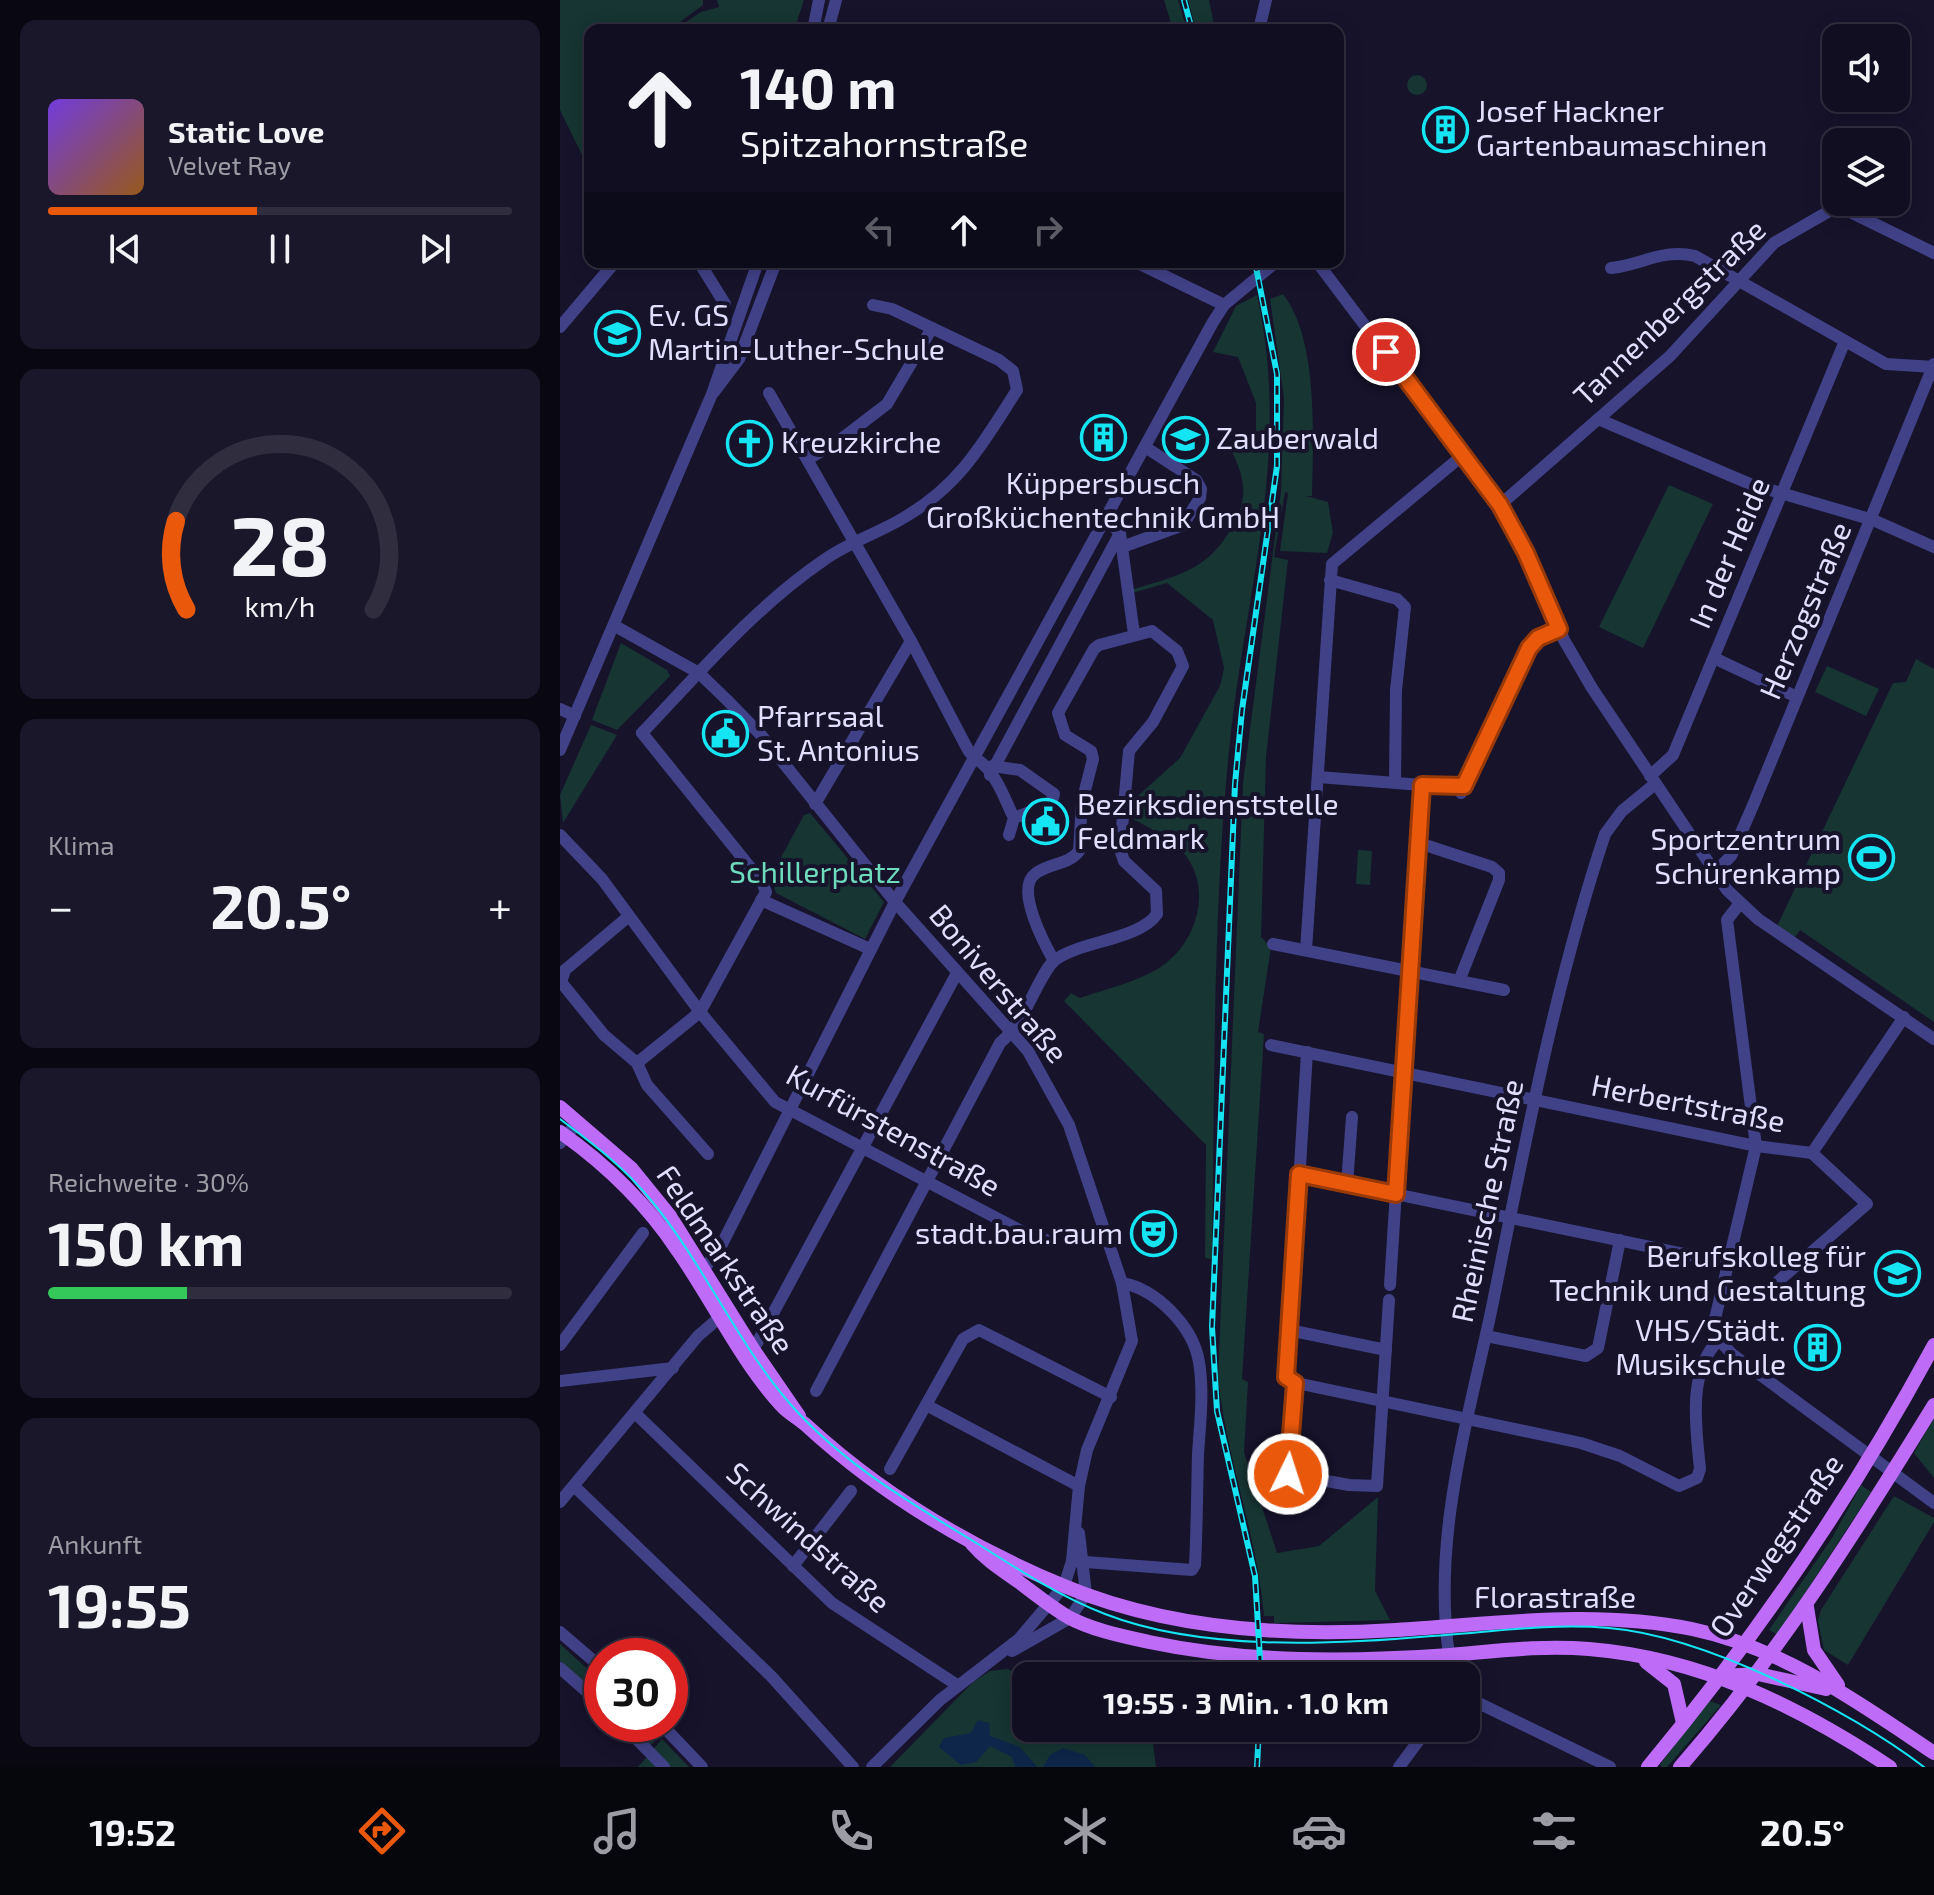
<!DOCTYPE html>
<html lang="de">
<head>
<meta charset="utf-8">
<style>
  :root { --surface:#100e20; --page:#191729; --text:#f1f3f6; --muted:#9c9ca5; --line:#302e3e; --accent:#ea580c }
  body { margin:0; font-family:"Exo 2",sans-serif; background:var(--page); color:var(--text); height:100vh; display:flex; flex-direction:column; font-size:30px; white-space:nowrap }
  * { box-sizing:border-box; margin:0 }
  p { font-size:26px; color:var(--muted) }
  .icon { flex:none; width:44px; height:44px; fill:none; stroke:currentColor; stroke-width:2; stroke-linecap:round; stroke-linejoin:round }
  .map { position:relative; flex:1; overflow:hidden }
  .side { display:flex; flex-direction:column; gap:20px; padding:20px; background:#090812; width:560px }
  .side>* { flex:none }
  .banner { position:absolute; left:24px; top:24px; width:760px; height:244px; border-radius:16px; box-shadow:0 4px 20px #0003,0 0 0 2px var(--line); background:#100e20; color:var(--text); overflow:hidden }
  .controls { position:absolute; left:1262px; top:24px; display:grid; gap:16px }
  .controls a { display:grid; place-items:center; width:88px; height:88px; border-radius:16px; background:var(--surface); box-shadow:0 4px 20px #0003,0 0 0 2px var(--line); font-size:40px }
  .speed { position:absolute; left:24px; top:1638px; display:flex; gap:16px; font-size:40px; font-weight:700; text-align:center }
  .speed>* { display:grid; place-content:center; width:104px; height:104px; border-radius:50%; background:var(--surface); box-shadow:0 4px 20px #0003,0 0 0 2px var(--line); line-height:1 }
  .speed .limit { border:12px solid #d22; background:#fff; color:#111 }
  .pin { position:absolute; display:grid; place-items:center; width:68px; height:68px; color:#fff; margin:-34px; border:4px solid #fff; border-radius:50%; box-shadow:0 2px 8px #0007 }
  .me { position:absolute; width:88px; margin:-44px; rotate:4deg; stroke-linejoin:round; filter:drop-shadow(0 0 6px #0008) }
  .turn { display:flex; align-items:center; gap:28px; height:168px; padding:0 24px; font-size:36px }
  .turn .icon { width:104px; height:104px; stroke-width:2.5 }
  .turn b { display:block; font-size:56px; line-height:68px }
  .lanes { display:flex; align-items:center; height:76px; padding:0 24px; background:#0003; justify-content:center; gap:40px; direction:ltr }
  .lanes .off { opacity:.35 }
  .big { font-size:60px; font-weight:700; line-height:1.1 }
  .side .tile { flex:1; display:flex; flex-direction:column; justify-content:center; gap:12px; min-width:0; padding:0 28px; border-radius:16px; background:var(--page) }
  .side .dial { align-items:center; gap:0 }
  .dial svg { height:208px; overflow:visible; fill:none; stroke:var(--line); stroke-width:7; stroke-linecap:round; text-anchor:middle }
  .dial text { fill:var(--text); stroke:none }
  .song { display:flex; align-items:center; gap:24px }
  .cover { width:96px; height:96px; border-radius:12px; background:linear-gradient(135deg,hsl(260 70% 55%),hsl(30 70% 35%)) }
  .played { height:8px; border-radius:4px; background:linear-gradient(90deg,var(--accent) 45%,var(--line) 45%) }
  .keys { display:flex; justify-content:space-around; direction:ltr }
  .heat { display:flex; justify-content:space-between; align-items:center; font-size:44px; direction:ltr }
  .charge { height:12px; border-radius:6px; background:linear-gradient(90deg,#34c759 30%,var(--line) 0) }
  .trip { position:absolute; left:452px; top:1662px; width:468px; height:80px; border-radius:16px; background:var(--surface); box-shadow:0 4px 20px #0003,0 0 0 2px var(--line); font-weight:700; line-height:80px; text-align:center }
  .tabs { display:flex; height:128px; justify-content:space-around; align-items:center; background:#06060d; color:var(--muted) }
  .tabs .icon { width:56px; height:56px }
  .tabs .active { color:var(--accent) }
  .tabs b { font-size:36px; color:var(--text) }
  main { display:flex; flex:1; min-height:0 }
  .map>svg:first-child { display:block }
  .green { fill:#163533 }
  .water { fill:#0e2649 }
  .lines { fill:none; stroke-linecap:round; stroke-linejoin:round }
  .minor { stroke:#414188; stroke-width:12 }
  .major { stroke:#be6cf7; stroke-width:14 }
  .tram { stroke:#15e4f3; stroke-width:2 }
  .rail-casing { stroke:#15e4f3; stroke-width:6 }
  .rail { stroke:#16132b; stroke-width:3; stroke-dasharray:9; stroke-linecap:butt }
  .route-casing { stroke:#983908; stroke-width:20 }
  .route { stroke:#ea580c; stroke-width:14 }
  .labels { text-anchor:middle; stroke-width:8; stroke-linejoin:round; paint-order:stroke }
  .poi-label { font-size:30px; fill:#e1dffd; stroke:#16132b; text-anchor:start }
  .street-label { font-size:30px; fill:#e1dffd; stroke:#16132b }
  .park-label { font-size:30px; fill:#6ddbbc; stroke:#16132b }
</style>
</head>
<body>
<main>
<section class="side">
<div class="tile">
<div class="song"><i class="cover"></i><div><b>Static Love</b><p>Velvet Ray</p></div></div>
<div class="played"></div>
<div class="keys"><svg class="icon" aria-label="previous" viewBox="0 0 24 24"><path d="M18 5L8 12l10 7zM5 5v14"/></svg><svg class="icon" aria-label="pause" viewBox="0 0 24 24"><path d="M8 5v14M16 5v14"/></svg><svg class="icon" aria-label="next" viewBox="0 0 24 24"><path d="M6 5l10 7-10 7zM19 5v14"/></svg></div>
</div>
<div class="tile dial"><svg viewBox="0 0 100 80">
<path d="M14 69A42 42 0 1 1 86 69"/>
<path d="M14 69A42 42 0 0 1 10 35" stroke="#ea580c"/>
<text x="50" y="56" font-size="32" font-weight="700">28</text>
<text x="50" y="72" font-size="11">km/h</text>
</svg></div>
<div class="tile"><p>Klima</p>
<div class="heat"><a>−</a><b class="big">20.5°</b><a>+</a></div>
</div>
<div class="tile"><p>Reichweite · 30%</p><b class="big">150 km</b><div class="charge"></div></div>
<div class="tile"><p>Ankunft</p><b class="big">19:55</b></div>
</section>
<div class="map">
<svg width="1374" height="1767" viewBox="0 0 1374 1767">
  <rect width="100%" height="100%" fill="#16132b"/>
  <g class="green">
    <polygon points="0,0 143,0 143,5 109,30 30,30 30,152 23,157 0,110"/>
    <polygon points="157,0 244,0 234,30 114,30 141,12 159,7"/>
    <polygon points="604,0 618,0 627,30 613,30"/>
    <polygon points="628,0 649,0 655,30 636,30"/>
    <circle cx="857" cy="85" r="10"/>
    <path d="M723 294C759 340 753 439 752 496H746L768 502 773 533 767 553 720 551 728 493 725 492 714 557 728 560 706 757 701 937 711 947 698 1032 704 1034 682 1379 688 1382 684 1452 717 1553 759 1546 818 1497 815 1591 830 1620 714 1623V1616H704C697 1534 666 1458 658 1377L683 783 721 491 724 398 710 299Z"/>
    <path d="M697 295C731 448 688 582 671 732 652 906 655 1084 652 1259L645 1258 646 1145 504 1001 511 993 520 998C543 990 568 984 590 973 637 951 659 883 616 845 603 834 583 825 568 816L570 803 620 758 660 686 664 668 653 620 607 583 572 593 571 590C616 576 648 571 672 527 688 500 686 480 672 452L696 446V403L678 357 653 352 676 306Z"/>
    <polygon points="1109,485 1153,504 1083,648 1039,627"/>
    <polygon points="61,643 107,670 110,676 57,730 32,720"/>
    <polygon points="1356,659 1374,669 1374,1022 1240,930 1235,937 1217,926 1333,683 1346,682"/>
    <polygon points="1267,666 1319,689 1306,716 1255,692"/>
    <polygon points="31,725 57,735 3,823 0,795"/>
    <polygon points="250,813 324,902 305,939 216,893 211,876 244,815"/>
    <polygon points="798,850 812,851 810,885 796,884"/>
    <polygon points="1374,1418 1374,1478 1354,1453"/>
    <polygon points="1301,1485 1311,1492 1218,1635 1209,1630 1272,1538"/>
    <polygon points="1334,1496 1374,1518 1374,1522 1288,1665 1264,1650 1258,1621 1261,1610"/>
    <polygon points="0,1644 42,1682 42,1706 0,1667"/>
    <polygon points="447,1669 466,1676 466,1728 591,1728 596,1767 330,1767 413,1682 430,1671"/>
    <polygon points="1147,1700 1161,1705 1107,1767 1102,1767 1100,1765"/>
    <polygon points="61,1724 86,1724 99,1736 87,1750"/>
    <polygon points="102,1739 129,1767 78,1767"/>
  </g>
  <g class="water">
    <polygon points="418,1720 429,1723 430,1736 460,1747 477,1767 455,1767 452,1757 430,1746 416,1762 401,1765 379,1747 384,1738 411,1733"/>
    <polygon points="503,1748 525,1755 535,1767 483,1767 490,1755"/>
  </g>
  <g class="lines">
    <g class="minor">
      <polyline points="253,30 259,0"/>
      <polyline points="268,30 276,0"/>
      <polyline points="699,30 706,0"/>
      <polyline points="139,262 165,304"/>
      <polyline points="576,262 664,305"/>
      <polyline points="757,262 940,505 966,553 1004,640 1032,688 1167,890 1198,919 1374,1039"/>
      <path d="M1051 268C1081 265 1104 248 1135 256L1326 364 1374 367"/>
      <polyline points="0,327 55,262"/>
      <polyline points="154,392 179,359 216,262"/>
      <path d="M209 393 351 641 407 748C412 758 418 759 425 766 438 779 446 802 454 818L449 835"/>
      <polyline points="1038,419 1190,484 1313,520 1374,547"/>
      <polyline points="248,459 280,440 327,404 372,328"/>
      <polyline points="940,505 1110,356 1214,243 1278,206 1374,253"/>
      <polyline points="545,518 560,533 574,634"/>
      <polyline points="562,547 623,525 640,498 641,489 636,480 585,447"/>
      <polyline points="770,580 837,599 845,607 836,690 835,782"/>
      <polyline points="55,626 139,673 167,700 201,735 335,902 468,1051 509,1125 562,1283 572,1341 527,1450 519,1486 512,1561 504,1586 459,1639 380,1700 312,1767"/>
      <polyline points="1154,658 1237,697"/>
      <polyline points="0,709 15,716"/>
      <polyline points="0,750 152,394 198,262"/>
      <polyline points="432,766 460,770 494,794 491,804 454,818"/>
      <polyline points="430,775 560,533"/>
      <polyline points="1090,776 1113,755 1285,341"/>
      <polyline points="758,777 862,785"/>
      <polyline points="901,793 969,648 978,638 999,629"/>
      <polyline points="255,804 351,641"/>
      <polyline points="0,835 42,879 140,1012 215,1102 469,1235 486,1240"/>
      <polyline points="859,843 932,867 939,873 939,880 899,981"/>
      <polyline points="1155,872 1171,856 1194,803 1374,364"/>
      <polyline points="201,900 310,949"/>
      <polyline points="1180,903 1167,920 1196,1146 1155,1319 1159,1340 1172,1354 1374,1503"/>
      <path d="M69 916 5 970 1 982 44 1035 77 1063 140 1012 206 892 202 882 82 733C139 673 195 607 264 560 289 542 319 533 345 517 401 484 423 443 457 390L453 371 439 360 332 309 313 305"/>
      <polyline points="713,944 944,990"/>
      <polyline points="746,950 772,564 903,455"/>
      <polyline points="711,1045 1196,1146 1252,1153 1344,1017"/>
      <path d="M747 1052 727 1381 1021 1443 1060 1456 1119 1486 1137 1478 1140 1469C1136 1429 1127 1370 1159 1340"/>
      <polyline points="77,1063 87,1085 148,1154"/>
      <polyline points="0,1143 18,1122"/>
      <polyline points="739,1174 1168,1263"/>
      <polyline points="787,1184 792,1117"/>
      <polyline points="138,1276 159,1250 335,902 653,322 664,305 716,262"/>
      <polyline points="830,1285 862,785 904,786"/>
      <polyline points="1162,1287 1196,1295 1208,1290 1307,1204 1252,1153"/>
      <polyline points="729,1330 826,1350"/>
      <polyline points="926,1336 1026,1356 1038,1348 1060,1240"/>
      <polyline points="197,1343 397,973"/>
      <polyline points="0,1345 83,1233"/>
      <polyline points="0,1381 113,1368"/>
      <polyline points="735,1383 728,1474 789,1485 817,1486 829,1300"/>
      <path d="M256 1391 440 1043C467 1021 478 974 495 960 520 941 579 940 597 914L596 891 564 861 560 849 569 751 593 722 623 666 617 651 592 631 539 645 534 649 498 713 505 735 531 751 533 759 522 802 519 851C509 865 488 863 475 874 455 889 484 943 494 961"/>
      <polyline points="368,1406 519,1486"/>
      <polyline points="76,1414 272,1603 397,1685"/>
      <polyline points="330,1469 403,1339 419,1330 551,1397"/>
      <polyline points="14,1486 211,1676 293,1767"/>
      <polyline points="0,1502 138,1336 160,1317"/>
      <path d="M512 1561 632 1570 635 1565C637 1528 637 1491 638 1454 640 1424 644 1392 639 1362 633 1326 596 1289 562 1283"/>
      <polyline points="233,1566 291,1491"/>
      <polyline points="0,1632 42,1668"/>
      <polyline points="452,1651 510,1618 526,1594 519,1533"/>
      <path d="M889 1655C872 1537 908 1421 932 1307 964 1149 994 987 1045 834L1062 811 1095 784"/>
      <polyline points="0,1668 42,1705"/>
      <polyline points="906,1697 1050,1767"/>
      <polyline points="62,1724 104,1767"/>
      <polyline points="101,1724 142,1767"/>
      <polyline points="839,1767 868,1728"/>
    </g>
    <g class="major">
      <polyline points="0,1107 71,1168 110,1216 193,1349 239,1416"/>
      <path d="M0 1132C47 1165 86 1203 118 1251 153 1301 180 1360 221 1405 228 1413 238 1418 246 1425 321 1494 410 1547 504 1586 607 1629 725 1637 836 1630 935 1624 1033 1609 1132 1629 1223 1648 1298 1702 1374 1753"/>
      <path d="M412 1544C426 1560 442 1570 459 1582 475 1594 491 1607 508 1617 532 1630 562 1636 589 1642 688 1663 790 1662 890 1655 937 1651 982 1645 1029 1649 1140 1658 1238 1706 1330 1767"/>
      <polyline points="1247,1607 1254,1650 1278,1685"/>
      <polyline points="1086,1662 1114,1684 1123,1723"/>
      <polyline points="1161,1676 1198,1674 1266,1689"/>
      <path d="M1088 1767C1197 1636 1293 1495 1374 1345"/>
      <path d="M1120 1767C1218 1655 1296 1532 1374 1405"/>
    </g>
    <path class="tram" d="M0 1119C32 1143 64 1167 90 1199 140 1259 172 1332 221 1393 273 1458 347 1501 418 1544 459 1570 499 1596 545 1614 640 1651 771 1645 872 1636 931 1632 990 1623 1049 1628 1144 1636 1288 1709 1364 1767"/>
    <defs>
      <g id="rail">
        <polyline points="624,0 632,30"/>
        <polyline points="695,262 717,374 717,466 682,710 675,784 652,1327 657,1411 695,1576 701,1676"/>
        <polyline points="697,1767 699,1728"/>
      </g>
    </defs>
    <use href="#rail" class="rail-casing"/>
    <use href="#rail" class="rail"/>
  </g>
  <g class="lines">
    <defs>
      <polyline id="route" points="728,1474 735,1383 726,1377 739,1174 836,1194 862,785 904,786 969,648 978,638 999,629 966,553 940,505 826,352"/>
    </defs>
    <use href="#route" class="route-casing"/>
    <use href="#route" class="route"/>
  </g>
  <defs>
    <symbol id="building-ring" viewBox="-11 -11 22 22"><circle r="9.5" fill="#16132b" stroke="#15e4f3" stroke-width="1.5"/><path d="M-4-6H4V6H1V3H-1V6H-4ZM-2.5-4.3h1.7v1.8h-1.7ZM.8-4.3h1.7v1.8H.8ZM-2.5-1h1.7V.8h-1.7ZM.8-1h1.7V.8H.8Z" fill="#15e4f3"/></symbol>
    <symbol id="school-ring" viewBox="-11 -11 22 22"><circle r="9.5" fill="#16132b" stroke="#15e4f3" stroke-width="1.5"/><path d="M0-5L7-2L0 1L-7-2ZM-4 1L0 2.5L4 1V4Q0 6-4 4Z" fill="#15e4f3"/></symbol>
    <symbol id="church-ring" viewBox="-11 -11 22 22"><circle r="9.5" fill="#16132b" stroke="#15e4f3" stroke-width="1.5"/><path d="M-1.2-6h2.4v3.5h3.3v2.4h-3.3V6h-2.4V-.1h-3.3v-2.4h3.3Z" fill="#15e4f3"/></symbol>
    <symbol id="civic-ring" viewBox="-11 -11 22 22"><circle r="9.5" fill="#16132b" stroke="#15e4f3" stroke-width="1.5"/><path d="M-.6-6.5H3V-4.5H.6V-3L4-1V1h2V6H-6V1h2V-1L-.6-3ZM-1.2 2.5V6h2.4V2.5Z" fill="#15e4f3"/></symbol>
    <symbol id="stadium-ring" viewBox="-11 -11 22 22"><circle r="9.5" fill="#16132b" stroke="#15e4f3" stroke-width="1.5"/><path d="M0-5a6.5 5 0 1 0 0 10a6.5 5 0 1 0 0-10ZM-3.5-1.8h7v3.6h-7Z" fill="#15e4f3"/></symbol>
    <symbol id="theatre-ring" viewBox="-11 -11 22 22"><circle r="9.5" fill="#16132b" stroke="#15e4f3" stroke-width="1.5"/><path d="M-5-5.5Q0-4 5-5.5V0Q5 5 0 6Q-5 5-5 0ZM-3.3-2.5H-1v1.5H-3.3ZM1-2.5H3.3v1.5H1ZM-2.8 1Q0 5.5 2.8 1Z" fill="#15e4f3"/></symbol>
    <symbol id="university-ring" viewBox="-11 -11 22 22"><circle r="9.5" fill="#16132b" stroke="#15e4f3" stroke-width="1.5"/><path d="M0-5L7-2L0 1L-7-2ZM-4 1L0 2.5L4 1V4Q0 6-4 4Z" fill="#15e4f3"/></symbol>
  </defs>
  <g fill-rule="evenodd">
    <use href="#building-ring" x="860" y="104" width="51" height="51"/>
    <use href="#school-ring" x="32" y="308" width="51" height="51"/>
    <use href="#building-ring" x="518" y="412" width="51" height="51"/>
    <use href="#school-ring" x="600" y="414" width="51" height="51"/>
    <use href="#church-ring" x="164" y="418" width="51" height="51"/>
    <use href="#civic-ring" x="140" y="708" width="51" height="51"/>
    <use href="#civic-ring" x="460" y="796" width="51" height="51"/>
    <use href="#stadium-ring" x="1286" y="832" width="51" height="51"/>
    <use href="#theatre-ring" x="568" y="1208" width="51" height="51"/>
    <use href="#university-ring" x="1312" y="1248" width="51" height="51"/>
    <use href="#building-ring" x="1232" y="1322" width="51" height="51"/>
  </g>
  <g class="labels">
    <g class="poi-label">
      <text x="916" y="122">Josef Hackner<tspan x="916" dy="34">Gartenbaumaschinen</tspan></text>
      <text x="88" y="326">Ev. GS<tspan x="88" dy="34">Martin-Luther-Schule</tspan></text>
      <text x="656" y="449">Zauberwald</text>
      <text x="221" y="453">Kreuzkirche</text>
      <text x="543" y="494" text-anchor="middle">Küppersbusch<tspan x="543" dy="34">Großküchentechnik GmbH</tspan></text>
      <text x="197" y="727">Pfarrsaal<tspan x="197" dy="34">St. Antonius</tspan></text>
      <text x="517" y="815">Bezirksdienststelle<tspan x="517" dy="34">Feldmark</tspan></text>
      <text x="1281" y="850" text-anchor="end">Sportzentrum<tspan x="1281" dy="34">Schürenkamp</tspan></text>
      <text x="563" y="1244" text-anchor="end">stadt.bau.raum</text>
      <text x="1306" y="1267" text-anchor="end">Berufskolleg für<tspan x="1306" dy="34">Technik und Gestaltung</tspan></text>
      <text x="1226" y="1341" text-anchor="end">VHS/Städt.<tspan x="1226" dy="34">Musikschule</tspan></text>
    </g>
    <g class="street-label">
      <text transform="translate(1110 313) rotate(-44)" y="10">Tannenbergstraße</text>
      <text transform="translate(1170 553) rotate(-67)" y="10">In der Heide</text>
      <text transform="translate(1246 611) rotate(-67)" y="10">Herzogstraße</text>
      <text transform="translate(438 984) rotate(50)" y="10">Boniverstraße</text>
      <text transform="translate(1128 1104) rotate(11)" y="10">Herbertstraße</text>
      <text transform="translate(333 1131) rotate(29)" y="10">Kurfürstenstraße</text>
      <text transform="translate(928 1201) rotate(-78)" y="10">Rheinische Straße</text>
      <text transform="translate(165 1260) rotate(56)" y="10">Feldmarkstraße</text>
      <text transform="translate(248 1538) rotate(42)" y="10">Schwindstraße</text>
      <text transform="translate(1217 1546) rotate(-56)" y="10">Overwegstraße</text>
      <text x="995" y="1608">Florastraße</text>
    </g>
    <g class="park-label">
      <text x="255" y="883">Schillerplatz</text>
    </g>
  </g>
</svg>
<div class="controls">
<a><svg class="icon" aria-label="sound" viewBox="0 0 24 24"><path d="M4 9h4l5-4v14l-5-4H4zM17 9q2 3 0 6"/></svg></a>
<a><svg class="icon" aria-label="layers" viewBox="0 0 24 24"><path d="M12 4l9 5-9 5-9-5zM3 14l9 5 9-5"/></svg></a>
</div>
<div class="speed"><div class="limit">30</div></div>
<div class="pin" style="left:826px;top:352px;background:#d93025"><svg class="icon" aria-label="arrive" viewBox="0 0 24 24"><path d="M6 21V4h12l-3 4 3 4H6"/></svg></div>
<svg class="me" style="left:728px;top:1474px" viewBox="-20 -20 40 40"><circle r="17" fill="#ea580c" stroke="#fff" stroke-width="3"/><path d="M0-11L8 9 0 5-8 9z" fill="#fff"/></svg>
<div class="trip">19:55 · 3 Min. · 1.0 km</div>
<div class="banner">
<div class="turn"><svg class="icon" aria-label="ahead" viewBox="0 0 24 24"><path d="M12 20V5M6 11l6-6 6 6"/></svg><div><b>140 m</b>Spitzahornstraße</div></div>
<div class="lanes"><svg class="icon off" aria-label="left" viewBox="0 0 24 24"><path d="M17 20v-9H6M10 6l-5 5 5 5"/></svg><svg class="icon" aria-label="ahead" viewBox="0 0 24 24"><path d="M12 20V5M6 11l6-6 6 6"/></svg><svg class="icon off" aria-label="right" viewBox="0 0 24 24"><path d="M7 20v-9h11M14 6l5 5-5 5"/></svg></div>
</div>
</div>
</main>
<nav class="tabs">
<b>19:52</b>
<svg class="icon active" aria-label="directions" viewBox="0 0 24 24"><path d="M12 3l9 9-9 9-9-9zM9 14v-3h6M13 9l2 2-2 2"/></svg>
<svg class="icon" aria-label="music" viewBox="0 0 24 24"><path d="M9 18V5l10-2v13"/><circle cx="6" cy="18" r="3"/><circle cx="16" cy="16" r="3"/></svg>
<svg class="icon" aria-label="phone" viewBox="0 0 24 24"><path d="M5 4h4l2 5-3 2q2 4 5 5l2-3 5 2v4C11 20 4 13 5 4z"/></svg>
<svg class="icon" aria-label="climate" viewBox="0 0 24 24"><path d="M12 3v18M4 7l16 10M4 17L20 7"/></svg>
<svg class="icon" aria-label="car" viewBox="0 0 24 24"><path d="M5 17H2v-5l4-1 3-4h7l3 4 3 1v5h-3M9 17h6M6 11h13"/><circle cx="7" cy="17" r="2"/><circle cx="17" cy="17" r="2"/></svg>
<svg class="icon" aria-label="filters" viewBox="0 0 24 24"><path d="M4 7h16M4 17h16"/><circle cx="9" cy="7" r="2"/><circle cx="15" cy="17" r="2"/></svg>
<b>20.5°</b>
</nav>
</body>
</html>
